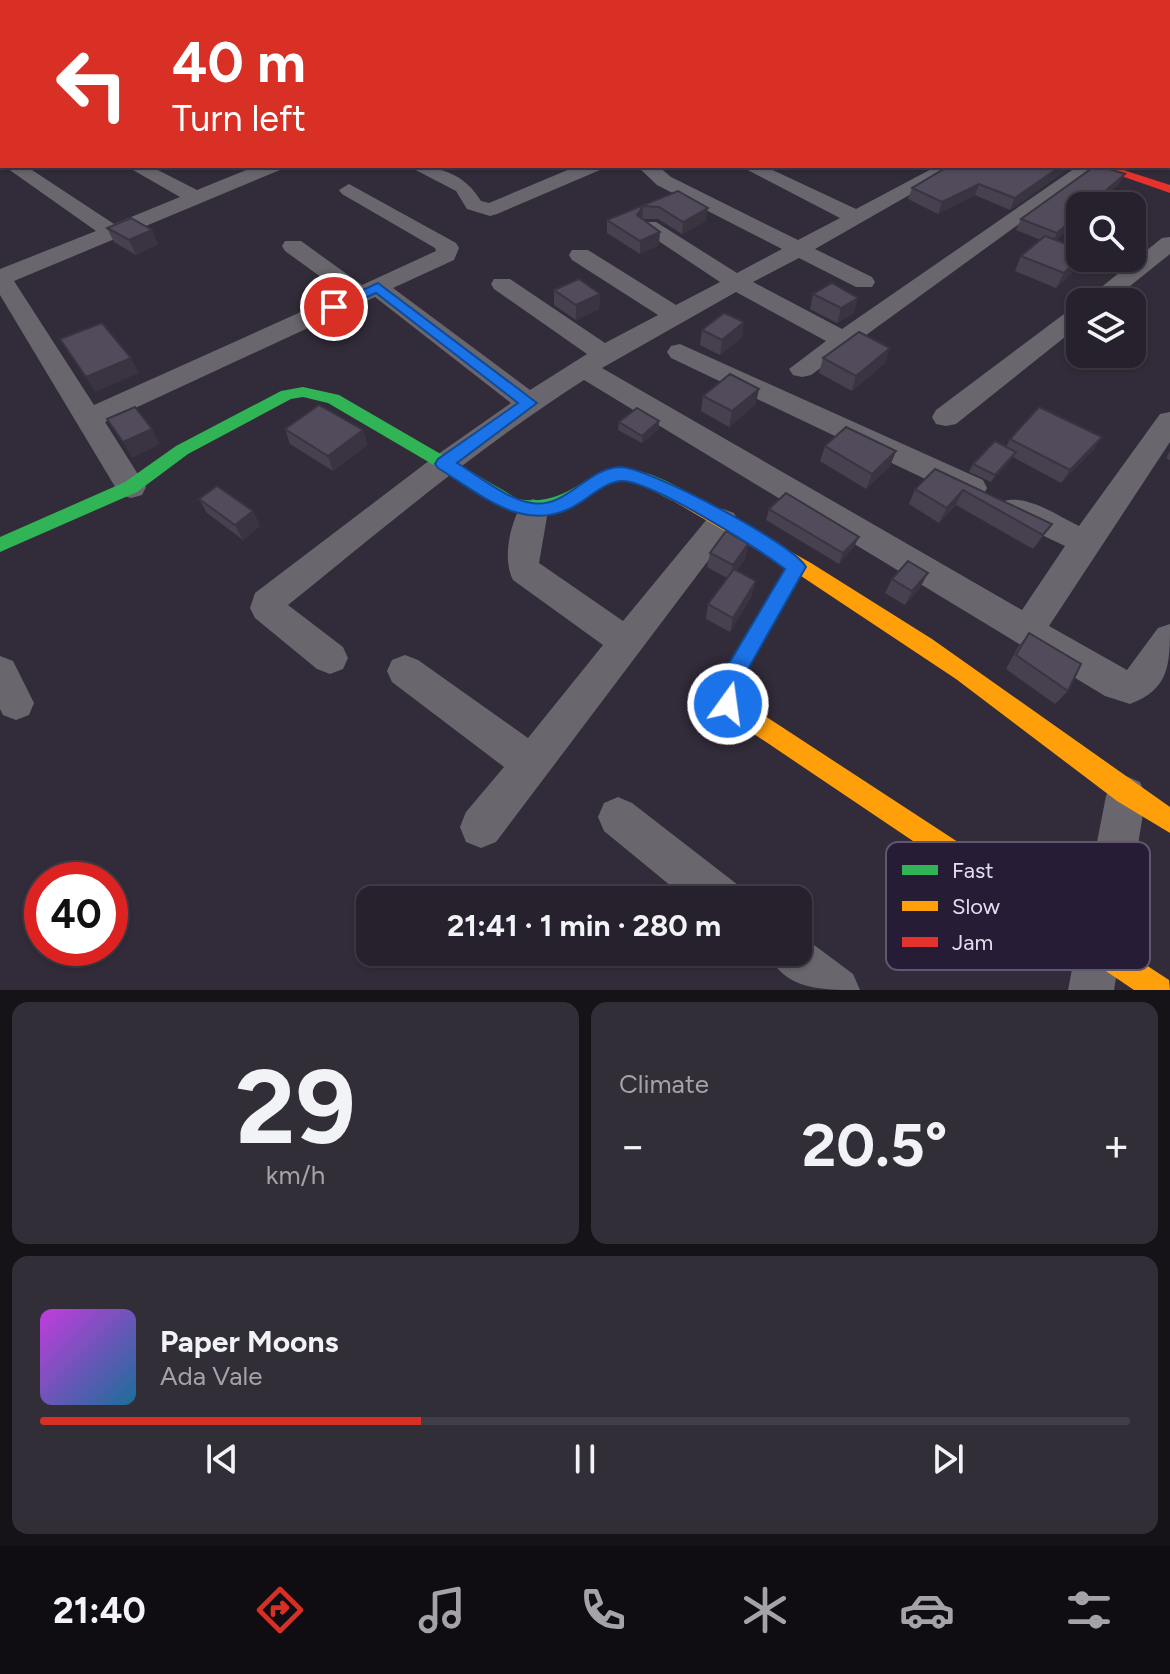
<!DOCTYPE html>
<html lang="en">
<head>
<meta charset="utf-8">
<style>
  :root { --surface:#26212c; --page:#322e38; --text:#f1f3f6; --muted:#a4a3a9; --line:#423e48; --accent:#d93025 }
  body { margin:0; font-family:Figtree,sans-serif; background:var(--page); color:var(--text); height:100vh; display:flex; flex-direction:column; font-size:30px; white-space:nowrap }
  * { box-sizing:border-box; margin:0 }
  p { font-size:26px; color:var(--muted) }
  .icon { flex:none; width:44px; height:44px; fill:none; stroke:currentColor; stroke-width:2; stroke-linecap:round; stroke-linejoin:round }
  .map { position:relative; height:990px; overflow:hidden }
  .sheet { display:flex; flex-direction:column; gap:12px; padding:12px; background:#151218; flex:1 }
  .sheet>* { flex:none }
  .guide { position:absolute; left:0px; top:0px; width:1170px; height:168px; box-shadow:0 2px 6px #0004,0 0 0 2px var(--line); background:#d93025; color:#fff; overflow:hidden }
  .fabs { position:absolute; left:1066px; top:192px; display:grid; gap:16px }
  .fabs a { display:grid; place-items:center; width:80px; height:80px; border-radius:16px; background:var(--surface); box-shadow:0 2px 6px #0004,0 0 0 2px var(--line); font-size:40px }
  .speed { position:absolute; left:24px; top:862px; display:flex; gap:16px; font-size:40px; font-weight:700; text-align:center }
  .speed>* { display:grid; place-content:center; width:104px; height:104px; border-radius:50%; background:var(--surface); box-shadow:0 2px 6px #0004,0 0 0 2px var(--line); line-height:1 }
  .speed .limit { border:12px solid #d22; background:#fff; color:#111 }
  .pin { position:absolute; display:grid; place-items:center; width:68px; height:68px; color:#fff; margin:-34px; border:4px solid #fff; border-radius:50%; box-shadow:0 2px 8px #0007 }
  .me { position:absolute; width:88px; margin:-44px; rotate:14deg; stroke-linejoin:round; filter:drop-shadow(0 0 6px #0008) }
  .turn { display:flex; align-items:center; gap:28px; height:168px; padding:0 40px; font-size:36px }
  .turn .icon { width:104px; height:104px; stroke-width:2.5 }
  .turn b { display:block; font-size:56px; line-height:68px }
  .big { font-size:60px; font-weight:700; line-height:1.1 }
  .sheet .card { flex:1; display:flex; flex-direction:column; justify-content:center; gap:12px; min-width:0; padding:0 28px; border-radius:16px; background:var(--page) }
  .sheet .dial { align-items:center; gap:0 }
  .dial b { font-size:104px; line-height:1 }
  .song { display:flex; align-items:center; gap:24px }
  .cover { width:96px; height:96px; border-radius:12px; background:linear-gradient(135deg,hsl(290 70% 55%),hsl(200 70% 35%)) }
  .played { height:8px; border-radius:4px; background:linear-gradient(90deg,var(--accent) 35%,var(--line) 35%) }
  .keys { display:flex; justify-content:space-around; direction:ltr }
  .heat { display:flex; justify-content:space-between; align-items:center; font-size:44px; direction:ltr }
  .sheet .tiles { flex:1; display:grid; gap:12px; grid-template-columns:1fr 1fr }
  .card:last-child { grid-column:span 2 }
  .trip { position:absolute; left:356px; top:886px; width:456px; height:80px; border-radius:16px; background:var(--surface); box-shadow:0 2px 6px #0004,0 0 0 2px var(--line); font-weight:700; line-height:80px; text-align:center }
  .dock { display:flex; height:128px; justify-content:space-around; align-items:center; background:#0f0d12; color:var(--muted) }
  .dock .icon { width:56px; height:56px }
  .dock .selected { color:var(--accent) }
  .dock b { font-size:36px; color:var(--text) }
  .map>svg:first-child { display:block }
  .lines { fill:none; stroke-linecap:round; stroke-linejoin:round }
  .street { fill:#69676d; fill-rule:evenodd }
  .fast { fill:#30b455; fill-rule:evenodd }
  .slow { fill:#ff9f0a; fill-rule:evenodd }
  .jam { fill:#e5322d; fill-rule:evenodd }
  .wall { fill:#47404e }
  .shaded-wall { fill:#393440 }
  .building { fill:#524b5b; stroke:#393440; stroke-width:2 }
  .route { fill:#1a73e8; stroke:#114b97; stroke-width:2 }
  .key { fill:#271c35; stroke:#60566d; stroke-width:2 }
  .key-label { font-size:22px; fill:#e5def0 }
</style>
</head>
<body>
<div class="map">
<svg width="1170" height="990" viewBox="0 0 1170 990">
  <rect width="100%" height="100%" fill="#322c3a"/>
  <g class="lines">
    <g class="street">
      <polygon points="642,0 660,0 662,2 644,2"/>
      <polygon points="720,0 739,0 741,2 722,2"/>
      <polygon points="804,0 824,0 826,2 806,2"/>
      <path d="M4 166H26L114 224 180 197 126 166H150L197 190 256 166H282L280 170 14 281 94 405 343 293 285 251 282 246 285 241H301L362 285 436 251 435 248 342 194 339 190 349 184 456 243 459 248 454 260 393 288 530 390 587 354 494 289 491 284 494 279H510L605 343 658 315 572 260 569 255 572 250H588L676 305 720 282 642 230 639 226 642 222H656L737 273 782 249 657 185 637 166H658L671 177 798 240 840 218 740 166H764L856 209 937 166H960L815 249 872 277 875 282 872 287H856L799 258 753 282 842 329 1078 166H1099L811 375 802 377 793 375 789 369 826 341 736 292 602 368 1022 610 1065 546 1004 517 1000 509 1004 501C1027 494 1058 516 1079 526L1160 414 1170 412V442L1049 626 1127 670 1158 628 1170 624C1170 664 1170 689 1130 704L1105 696 584 380C479 447 385 527 288 605L343 647 348 658 343 669 330 674 317 669 255 618 250 608 255 593 434 457 511 403 375 297 105 422 146 487 142 495 131 498 120 495 0 295V269L96 231Z"/>
      <path d="M408 166C439 166 464 173 481 201L489 203 577 166H602L600 170 497 214 490 216 467 209 456 191Z"/>
      <polygon points="1170,237 1170,254 1110,302 1083,302 1162,238"/>
      <polygon points="1080,306 1080,325 956,424 946,426 936,424 932,417 936,410 1072,308"/>
      <polygon points="680,344 983,480 987,488 983,496 972,499 961,496 671,358 667,352 671,346"/>
      <path d="M533 499 544 503 548 511 539 563 623 621 712 513 723 509 734 513 738 521 496 842 481 848 466 842 460 827 466 812 504 767 392 682 387 671 392 660 405 655 418 660 528 738 603 645 513 580C502 558 510 525 522 503Z"/>
      <polygon points="0,656 13,661 34,703 29,715 16,720 3,715 0,709"/>
      <polygon points="1126,776 1140,782 1146,796 1114,990 1068,990 1106,796 1112,782"/>
      <polygon points="618,797 632,803 738,885 745,900 688,900 604,831 598,817 604,803"/>
      <path d="M798 933 853 974 860 990C818 990 786 990 766 952H798Z"/>
    </g>
    <g class="fast">
      <polygon points="905,0 918,0 920,2 907,2"/>
      <path d="M303 387 339 395 518 499C583 510 589 444 664 480 674 485 685 489 690 497L681 504C661 498 645 482 624 481 603 481 591 496 574 505 554 516 536 516 514 512L328 403 303 397 291 399 188 454 137 492 0 552V537L125 482 176 446 281 391Z"/>
    </g>
    <polygon class="slow" points="681,490 811,563 932,639 1170,807 1170,833 1117,801 956,679 801,576 740,683 739,699 1169,980 1170,990 1134,990 720,711 717,704 718,682 786,567 675,502 672,497"/>
    <polygon class="jam" points="1093,166 1111,166 1170,185 1170,193"/>
  </g>
  <g class="wall">
    <polygon points="949,166 1072,166 1010,210 975,195 938,214 908,199 912,188"/>
    <polygon points="1119,184 1056,240 1080,258 1083,258 1079,266 1056,288 1015,271 1021,256 1041,240 1016,230 1021,219"/>
    <polygon points="678,191 706,221 682,234 658,219 643,219 659,245 640,254 607,233 607,220"/>
    <polygon points="107,228 158,244 136,255 114,242"/>
    <polygon points="554,290 600,294 599,309 576,320 554,305"/>
    <polygon points="813,294 854,313 837,323 810,309"/>
    <polygon points="702,330 742,337 720,355 700,345"/>
    <polygon points="823,358 885,363 852,391 819,373"/>
    <polygon points="703,396 756,404 729,427 701,411"/>
    <polygon points="619,422 659,429 642,443 618,430"/>
    <polygon points="285,429 363,430 367,445 333,471 290,444"/>
    <polygon points="1102,437 1093,450 1061,483 1013,457 991,482 969,472 973,464 1006,447 1010,439"/>
    <polygon points="825,446 896,451 890,466 866,489 820,461"/>
    <polygon points="1170,451 1170,460 1166,458"/>
    <polygon points="935,469 1052,524 1033,549 956,505 939,523 909,504 915,489"/>
    <polygon points="199,499 253,511 260,526 243,540 207,513"/>
    <polygon points="769,509 854,547 839,564 766,520"/>
    <polygon points="748,544 745,559 736,571 752,595 730,632 706,619 708,604 727,578 707,567 710,553"/>
    <polygon points="892,579 920,588 905,605 885,593"/>
    <polygon points="1029,633 1068,691 1055,704 1006,669 1018,647"/>
  </g>
  <g class="shaded-wall">
    <polygon points="1061,166 1072,166 1010,210 1015,198"/>
    <polygon points="1125,174 1119,184 1095,206 1088,206"/>
    <polygon points="979,184 975,195 938,214 942,202"/>
    <polygon points="643,206 642,219 637,215"/>
    <polygon points="708,208 706,221 682,234 683,222"/>
    <polygon points="1080,213 1080,219 1052,244 1057,233"/>
    <polygon points="152,230 158,244 136,255 129,240"/>
    <polygon points="660,232 659,245 640,254 640,241"/>
    <polygon points="1080,258 1083,258 1079,266 1056,288 1064,273"/>
    <polygon points="600,294 599,309 576,320 576,305"/>
    <polygon points="858,298 854,313 837,323 841,308"/>
    <polygon points="744,322 742,337 720,355 722,340"/>
    <polygon points="890,348 885,363 852,391 856,376"/>
    <polygon points="131,358 139,373 95,392 86,377"/>
    <polygon points="759,389 756,404 729,427 732,411"/>
    <polygon points="659,421 659,429 642,443 642,436"/>
    <polygon points="152,429 160,444 132,458 123,442"/>
    <polygon points="363,430 367,445 333,471 328,456"/>
    <polygon points="1102,437 1093,450 1061,483 1070,470"/>
    <polygon points="896,451 890,466 866,489 872,474"/>
    <polygon points="1016,452 1011,460 991,482 995,475"/>
    <polygon points="963,490 956,505 939,523 947,508"/>
    <polygon points="253,511 260,526 243,540 235,525"/>
    <polygon points="859,537 854,547 839,564 843,553"/>
    <polygon points="748,544 745,559 730,580 733,565"/>
    <polygon points="928,573 920,588 905,605 912,591"/>
    <polygon points="756,581 752,595 730,632 733,618"/>
  </g>
  <g class="building">
    <polygon points="949,166 1061,166 1015,198 979,184 942,202 912,188"/>
    <polygon points="1095,166 1100,166 1125,174 1088,206 1080,206 1080,213 1057,233 1021,219"/>
    <polygon points="678,191 708,208 683,222 659,207 643,206 637,215 660,232 640,241 607,220"/>
    <polygon points="131,218 152,230 129,240 107,228"/>
    <polygon points="1045,236 1080,249 1080,258 1064,273 1021,256"/>
    <polygon points="579,279 600,294 576,305 554,290"/>
    <polygon points="832,283 858,298 841,308 813,294"/>
    <polygon points="724,313 744,322 722,340 702,330"/>
    <polygon points="102,323 131,358 86,377 60,339"/>
    <polygon points="859,332 890,348 856,376 823,358"/>
    <polygon points="730,374 759,389 732,411 703,396"/>
    <polygon points="319,405 363,430 328,456 285,429"/>
    <polygon points="135,407 152,429 123,442 107,419"/>
    <polygon points="1039,407 1102,437 1070,470 1010,439"/>
    <polygon points="637,408 659,421 642,436 619,422"/>
    <polygon points="846,427 896,451 872,474 825,446"/>
    <polygon points="995,441 1016,452 995,475 973,464"/>
    <polygon points="935,469 1052,524 1043,535 963,490 947,508 915,489"/>
    <polygon points="217,486 253,511 235,525 199,499"/>
    <polygon points="786,493 859,537 843,553 769,509"/>
    <polygon points="726,531 748,544 733,565 710,553"/>
    <polygon points="908,561 928,573 912,591 892,579"/>
    <polygon points="734,569 756,581 733,618 708,604"/>
    <polygon points="1029,633 1081,664 1068,691 1016,655"/>
  </g>
  <path class="route" d="M378 283 537 403 457 463C479 476 506 499 532 503 566 509 587 468 620 467 648 467 794 544 806 567L803 572 740 683 736 711 728 715 720 711 717 704 718 682 785 569C756 547 656 484 624 481 609 480 593 494 581 502 528 538 483 496 438 468L435 464 438 459 518 403 376 293 339 310H329L326 307Z"/>
  <rect x="886" y="842" width="264" height="128" rx="12" class="key"/>
  <rect x="902" y="865" width="36" height="10" fill="#30b455"/>
  <rect x="902" y="901" width="36" height="10" fill="#ff9f0a"/>
  <rect x="902" y="937" width="36" height="10" fill="#e5322d"/>
  <g class="key-label">
    <text x="952" y="878">Fast</text>
    <text x="952" y="914">Slow</text>
    <text x="952" y="950">Jam</text>
  </g>
</svg>
<div class="fabs">
<a><svg class="icon" aria-label="search" viewBox="0 0 24 24"><circle cx="10" cy="10" r="6"/><path d="M15 15l6 6"/></svg></a>
<a><svg class="icon" aria-label="layers" viewBox="0 0 24 24"><path d="M12 4l9 5-9 5-9-5zM3 14l9 5 9-5"/></svg></a>
</div>
<div class="speed"><div class="limit">40</div></div>
<div class="pin" style="left:334px;top:307px;background:#d93025"><svg class="icon" aria-label="arrive" viewBox="0 0 24 24"><path d="M6 21V4h12l-3 4 3 4H6"/></svg></div>
<svg class="me" style="left:728px;top:704px" viewBox="-20 -20 40 40"><circle r="17" fill="#1a73e8" stroke="#fff" stroke-width="3"/><path d="M0-11L8 9 0 5-8 9z" fill="#fff"/></svg>
<div class="trip">21:41 · 1 min · 280 m</div>
<div class="guide">
<div class="turn"><svg class="icon" aria-label="left" viewBox="0 0 24 24"><path d="M17 20v-9H6M10 6l-5 5 5 5"/></svg><div><b>40 m</b>Turn left</div></div>
</div>
</div>
<section class="sheet">
<div class="tiles">
<div class="card dial"><b>29</b><p>km/h</p></div>
<div class="card"><p>Climate</p>
<div class="heat"><a>−</a><b class="big">20.5°</b><a>+</a></div>
</div>
<div class="card">
<div class="song"><i class="cover"></i><div><b>Paper Moons</b><p>Ada Vale</p></div></div>
<div class="played"></div>
<div class="keys"><svg class="icon" aria-label="previous" viewBox="0 0 24 24"><path d="M18 5L8 12l10 7zM5 5v14"/></svg><svg class="icon" aria-label="pause" viewBox="0 0 24 24"><path d="M8 5v14M16 5v14"/></svg><svg class="icon" aria-label="next" viewBox="0 0 24 24"><path d="M6 5l10 7-10 7zM19 5v14"/></svg></div>
</div>
</div>
</section>
<nav class="dock">
<b>21:40</b>
<svg class="icon selected" aria-label="directions" viewBox="0 0 24 24"><path d="M12 3l9 9-9 9-9-9zM9 14v-3h6M13 9l2 2-2 2"/></svg>
<svg class="icon" aria-label="music" viewBox="0 0 24 24"><path d="M9 18V5l10-2v13"/><circle cx="6" cy="18" r="3"/><circle cx="16" cy="16" r="3"/></svg>
<svg class="icon" aria-label="phone" viewBox="0 0 24 24"><path d="M5 4h4l2 5-3 2q2 4 5 5l2-3 5 2v4C11 20 4 13 5 4z"/></svg>
<svg class="icon" aria-label="climate" viewBox="0 0 24 24"><path d="M12 3v18M4 7l16 10M4 17L20 7"/></svg>
<svg class="icon" aria-label="car" viewBox="0 0 24 24"><path d="M5 17H2v-5l4-1 3-4h7l3 4 3 1v5h-3M9 17h6M6 11h13"/><circle cx="7" cy="17" r="2"/><circle cx="17" cy="17" r="2"/></svg>
<svg class="icon" aria-label="filters" viewBox="0 0 24 24"><path d="M4 7h16M4 17h16"/><circle cx="9" cy="7" r="2"/><circle cx="15" cy="17" r="2"/></svg>
</nav>
</body>
</html>
